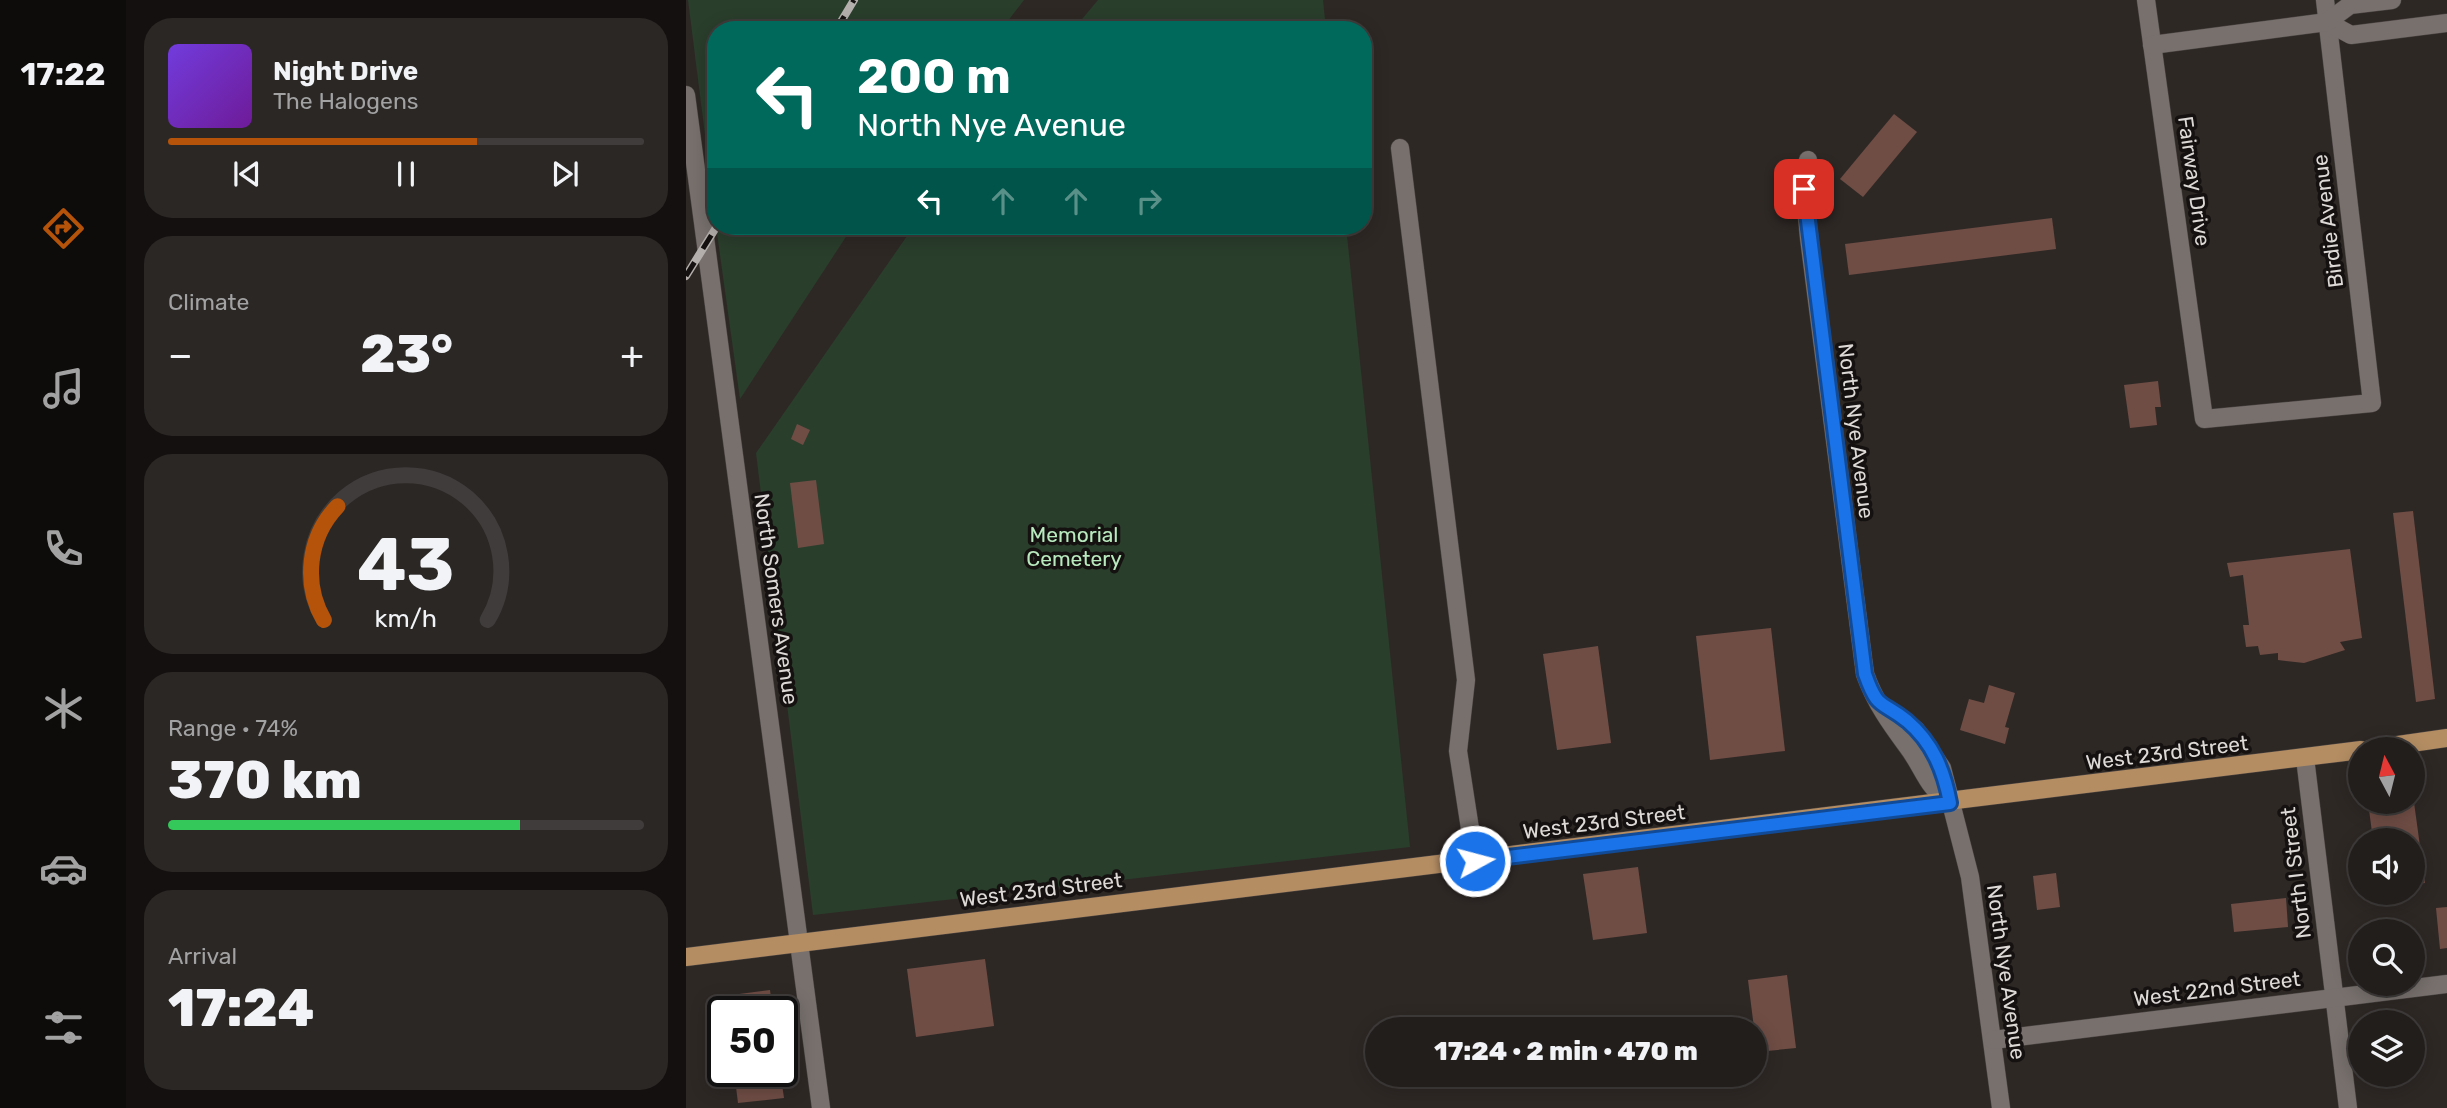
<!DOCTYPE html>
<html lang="en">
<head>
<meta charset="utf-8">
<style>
  :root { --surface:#221e1c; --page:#2a2725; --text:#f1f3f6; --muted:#a2a2a3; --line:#3f3c3b; --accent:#b45309 }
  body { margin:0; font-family:Rubik,sans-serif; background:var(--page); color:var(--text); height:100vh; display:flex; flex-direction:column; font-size:26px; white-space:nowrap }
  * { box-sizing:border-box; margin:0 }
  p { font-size:23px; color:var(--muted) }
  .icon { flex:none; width:38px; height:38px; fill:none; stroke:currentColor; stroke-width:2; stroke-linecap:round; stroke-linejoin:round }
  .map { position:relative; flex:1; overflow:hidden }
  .panel { display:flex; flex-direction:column; gap:18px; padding:18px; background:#13100f; width:560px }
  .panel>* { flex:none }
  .hud { position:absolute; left:21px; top:21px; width:665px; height:214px; border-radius:28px; box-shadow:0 4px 18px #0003,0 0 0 2px var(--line); background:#00695c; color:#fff; overflow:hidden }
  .needle { width:46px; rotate:353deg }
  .fabs { position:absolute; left:1662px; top:737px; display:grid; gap:14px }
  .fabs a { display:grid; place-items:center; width:77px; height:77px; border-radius:50%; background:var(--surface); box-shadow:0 4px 18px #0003,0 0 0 2px var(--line); font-size:35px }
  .speed { position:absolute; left:21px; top:996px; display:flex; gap:14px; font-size:35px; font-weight:700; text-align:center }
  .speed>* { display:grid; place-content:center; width:91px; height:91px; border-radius:50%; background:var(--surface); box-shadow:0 4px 18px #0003,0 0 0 2px var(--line); line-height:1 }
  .speed .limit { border:4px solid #111; border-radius:10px; background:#fff; color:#111 }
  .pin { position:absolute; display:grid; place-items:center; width:60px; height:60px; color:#fff; margin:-30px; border-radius:14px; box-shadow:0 4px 10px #0006 }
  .me { position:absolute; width:77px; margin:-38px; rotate:83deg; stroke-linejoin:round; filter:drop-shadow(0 0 5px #0008) }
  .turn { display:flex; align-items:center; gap:24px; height:147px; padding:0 35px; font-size:32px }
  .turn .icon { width:91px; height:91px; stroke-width:2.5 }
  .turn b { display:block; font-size:49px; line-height:60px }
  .lanes { display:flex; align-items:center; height:66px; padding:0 35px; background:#0003; justify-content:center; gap:35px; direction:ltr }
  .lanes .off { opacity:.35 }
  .big { font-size:52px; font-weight:800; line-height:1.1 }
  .panel .widget { flex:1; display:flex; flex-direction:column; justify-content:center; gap:10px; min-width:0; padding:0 24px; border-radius:28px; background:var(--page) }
  .panel .dial { align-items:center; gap:0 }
  .dial svg { height:182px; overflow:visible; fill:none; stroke:var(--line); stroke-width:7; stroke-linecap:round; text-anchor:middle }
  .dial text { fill:var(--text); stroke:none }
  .song { display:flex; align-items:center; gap:21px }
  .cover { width:84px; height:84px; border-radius:10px; background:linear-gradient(135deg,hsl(260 70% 55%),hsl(280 70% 35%)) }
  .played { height:7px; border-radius:4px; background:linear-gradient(90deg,var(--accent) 65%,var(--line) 65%) }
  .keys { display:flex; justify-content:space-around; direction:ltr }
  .heat { display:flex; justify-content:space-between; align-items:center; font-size:38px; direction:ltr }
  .charge { height:10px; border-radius:5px; background:linear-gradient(90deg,#34c759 74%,var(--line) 0) }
  .trip { position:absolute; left:679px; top:1017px; width:402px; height:70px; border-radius:35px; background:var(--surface); box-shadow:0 4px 18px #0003,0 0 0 2px var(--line); font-weight:800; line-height:70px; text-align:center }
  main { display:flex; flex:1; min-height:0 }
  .menu { display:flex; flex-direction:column; width:126px; justify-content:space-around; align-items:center; background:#0e0c0b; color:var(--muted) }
  .menu .icon { width:49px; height:49px }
  .menu .on { color:var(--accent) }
  .menu b { font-size:32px; color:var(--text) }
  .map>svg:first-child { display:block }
  .green { fill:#2a3e2c }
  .building { fill:#6f4d45 }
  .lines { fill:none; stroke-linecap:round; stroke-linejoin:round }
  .minor-casing { stroke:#4a4442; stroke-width:19 }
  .major-casing { stroke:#4a4442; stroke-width:19 }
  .minor { stroke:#77706d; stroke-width:18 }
  .major { stroke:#b48d63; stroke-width:18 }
  .rail-casing { stroke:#b4afad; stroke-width:8 }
  .rail { stroke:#141110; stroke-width:5; stroke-dasharray:16; stroke-linecap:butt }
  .route-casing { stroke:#114b97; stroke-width:18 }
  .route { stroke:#1a73e8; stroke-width:12 }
  .labels { text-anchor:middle; stroke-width:7; stroke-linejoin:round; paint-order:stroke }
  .street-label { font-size:21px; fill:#ddd9d7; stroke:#141110 }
  .park-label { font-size:21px; fill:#b9eabe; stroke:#141110 }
</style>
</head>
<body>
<main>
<nav class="menu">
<b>17:22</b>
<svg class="icon on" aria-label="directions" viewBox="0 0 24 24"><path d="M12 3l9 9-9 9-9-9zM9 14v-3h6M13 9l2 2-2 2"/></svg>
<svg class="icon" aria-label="music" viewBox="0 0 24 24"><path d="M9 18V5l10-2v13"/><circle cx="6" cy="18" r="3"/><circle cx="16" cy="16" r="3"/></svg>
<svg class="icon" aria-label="phone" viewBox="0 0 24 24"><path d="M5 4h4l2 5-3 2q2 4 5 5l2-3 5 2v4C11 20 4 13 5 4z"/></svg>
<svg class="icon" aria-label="climate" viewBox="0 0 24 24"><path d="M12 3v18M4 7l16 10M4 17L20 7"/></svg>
<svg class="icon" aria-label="car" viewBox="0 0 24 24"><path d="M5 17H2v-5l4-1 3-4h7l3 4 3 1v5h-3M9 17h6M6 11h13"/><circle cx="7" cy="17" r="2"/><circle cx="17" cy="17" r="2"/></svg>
<svg class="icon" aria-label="filters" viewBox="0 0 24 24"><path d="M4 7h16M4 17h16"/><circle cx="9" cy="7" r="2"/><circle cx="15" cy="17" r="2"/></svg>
</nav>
<section class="panel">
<div class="widget">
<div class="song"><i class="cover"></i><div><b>Night Drive</b><p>The Halogens</p></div></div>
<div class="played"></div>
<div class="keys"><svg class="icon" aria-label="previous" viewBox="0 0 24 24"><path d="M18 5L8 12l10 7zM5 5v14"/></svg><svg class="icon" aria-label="pause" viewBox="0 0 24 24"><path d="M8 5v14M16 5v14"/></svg><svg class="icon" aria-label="next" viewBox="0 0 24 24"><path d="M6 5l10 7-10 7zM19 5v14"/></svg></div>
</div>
<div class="widget"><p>Climate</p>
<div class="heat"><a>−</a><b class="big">23°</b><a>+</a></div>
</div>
<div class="widget dial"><svg viewBox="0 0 100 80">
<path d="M14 69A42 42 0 1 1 86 69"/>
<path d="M14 69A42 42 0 0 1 20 19" stroke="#b45309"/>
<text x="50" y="56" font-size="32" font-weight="700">43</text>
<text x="50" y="72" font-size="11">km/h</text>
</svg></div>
<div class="widget"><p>Range · 74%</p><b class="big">370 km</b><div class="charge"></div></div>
<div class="widget"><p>Arrival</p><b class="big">17:24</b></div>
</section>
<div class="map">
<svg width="1761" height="1108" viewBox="0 0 1761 1108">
  <rect width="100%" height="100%" fill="#2e2825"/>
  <g class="green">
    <polygon points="2,0 338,0 315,30 30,30 30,222"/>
    <polygon points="412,0 637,0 640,30 387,30"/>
    <polygon points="30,226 167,226 54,399"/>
    <polygon points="228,226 660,226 724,847 127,915 70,453"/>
  </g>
  <g class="building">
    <polygon points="1208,114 1231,132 1177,197 1154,179"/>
    <polygon points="1366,218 1370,249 1163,275 1159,244"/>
    <polygon points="1472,381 1475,407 1469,407 1471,425 1444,428 1438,385"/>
    <polygon points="111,424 124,430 117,445 105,439"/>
    <polygon points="130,480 138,544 112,548 104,483"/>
    <polygon points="1727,511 1749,699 1730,702 1707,513"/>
    <polygon points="1664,549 1676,638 1654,642 1659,650 1618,663 1592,660 1592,653 1574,655 1572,646 1560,647 1557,625 1563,625 1557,575 1544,577 1541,563"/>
    <polygon points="1085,628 1099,751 1024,760 1010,636"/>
    <polygon points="912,646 925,743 871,750 857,654"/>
    <polygon points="1303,685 1329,693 1319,727 1323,728 1319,744 1274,730 1283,699 1298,703"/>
    <polygon points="1727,795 1739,883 1727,885 1727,840 1687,840 1682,802 1727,802"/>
    <polygon points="952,867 961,933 907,940 897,874"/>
    <polygon points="1370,873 1374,907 1351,910 1347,876"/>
    <polygon points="1600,898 1602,927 1548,932 1545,904"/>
    <polygon points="1761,907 1761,948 1754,949 1750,908"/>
    <polygon points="299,959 308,1026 230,1037 221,969"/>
    <polygon points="1101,975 1110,1048 1071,1052 1062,980"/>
    <polygon points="84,990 87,1012 40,1012 38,996"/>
    <polygon points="48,1071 94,1071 98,1098 52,1103"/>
  </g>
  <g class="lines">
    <defs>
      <g id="minor">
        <polyline points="1460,0 1518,419 1686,403 1639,0"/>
        <polyline points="1641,22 1665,35 1761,23"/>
        <polyline points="1466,45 1641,22 1664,5 1706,0"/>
        <polyline points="0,95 135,1108"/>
        <polyline points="714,148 780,680 772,751 789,861"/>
        <path d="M1122 160 1118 184 1123 238 1179 674C1189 702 1204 723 1221 746 1238 768 1239 785 1264 803"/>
        <polyline points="1193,704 1230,730 1256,768 1284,877 1315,1108"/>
        <polyline points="1619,758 1662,1108"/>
        <polyline points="1307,1040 1761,984"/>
      </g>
      <g id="major">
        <polyline points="1684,749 1761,738"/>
        <polyline points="0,957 1675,750"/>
      </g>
    </defs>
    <use href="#minor" class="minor-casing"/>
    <use href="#major" class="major-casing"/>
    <use href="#minor" class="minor"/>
    <use href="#major" class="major"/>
    <defs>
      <g id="rail">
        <polyline points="150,30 168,0"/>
        <polyline points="0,276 31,226"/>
      </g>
    </defs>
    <use href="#rail" class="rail-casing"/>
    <use href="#rail" class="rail"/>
  </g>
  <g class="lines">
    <defs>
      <path id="route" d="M789 861 1264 803C1258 771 1247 743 1221 721 1195 700 1192 711 1179 674L1118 189"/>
    </defs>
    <use href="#route" class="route-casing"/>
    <use href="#route" class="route"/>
  </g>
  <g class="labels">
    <g class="street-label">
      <text transform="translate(1508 181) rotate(82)" y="7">Fairway Drive</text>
      <text transform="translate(1642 221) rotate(-97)" y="7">Birdie Avenue</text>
      <text transform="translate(1170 431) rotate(83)" y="7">North Nye Avenue</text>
      <text transform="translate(90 599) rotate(82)" y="7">North Somers Avenue</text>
      <text transform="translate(1481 753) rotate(-7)" y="7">West 23rd Street</text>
      <text transform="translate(918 822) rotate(-7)" y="7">West 23rd Street</text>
      <text transform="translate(1610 873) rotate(-97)" y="7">North I Street</text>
      <text transform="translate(355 890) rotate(-7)" y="7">West 23rd Street</text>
      <text transform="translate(1320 972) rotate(82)" y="7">North Nye Avenue</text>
      <text transform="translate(1531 989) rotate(-7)" y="7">West 22nd Street</text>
    </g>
    <g class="park-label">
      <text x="388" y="542">Memorial<tspan x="388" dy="24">Cemetery</tspan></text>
    </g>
  </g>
</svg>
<div class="fabs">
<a><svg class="needle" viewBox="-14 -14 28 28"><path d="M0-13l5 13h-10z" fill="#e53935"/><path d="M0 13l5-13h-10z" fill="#a2a2a3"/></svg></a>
<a><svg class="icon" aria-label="sound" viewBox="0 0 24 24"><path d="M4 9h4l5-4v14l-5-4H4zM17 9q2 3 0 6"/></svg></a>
<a><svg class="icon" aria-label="search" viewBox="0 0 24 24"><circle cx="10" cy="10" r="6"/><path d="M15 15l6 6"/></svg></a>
<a><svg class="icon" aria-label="layers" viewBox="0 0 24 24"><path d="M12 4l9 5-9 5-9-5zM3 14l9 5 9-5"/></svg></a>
</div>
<div class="speed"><div class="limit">50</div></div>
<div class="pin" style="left:1118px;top:189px;background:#d93025"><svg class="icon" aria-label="arrive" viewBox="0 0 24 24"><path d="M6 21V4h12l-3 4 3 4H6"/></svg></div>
<svg class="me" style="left:789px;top:861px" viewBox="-20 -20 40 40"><circle r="17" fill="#1a73e8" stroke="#fff" stroke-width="3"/><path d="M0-11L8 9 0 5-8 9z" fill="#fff"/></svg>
<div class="trip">17:24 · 2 min · 470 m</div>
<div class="hud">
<div class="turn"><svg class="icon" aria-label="left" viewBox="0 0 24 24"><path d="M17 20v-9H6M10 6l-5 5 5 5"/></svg><div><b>200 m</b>North Nye Avenue</div></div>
<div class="lanes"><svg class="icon" aria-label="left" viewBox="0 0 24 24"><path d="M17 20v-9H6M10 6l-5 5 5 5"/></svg><svg class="icon off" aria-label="ahead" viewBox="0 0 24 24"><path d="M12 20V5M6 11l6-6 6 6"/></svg><svg class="icon off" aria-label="ahead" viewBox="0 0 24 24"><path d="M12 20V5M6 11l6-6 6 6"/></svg><svg class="icon off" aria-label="right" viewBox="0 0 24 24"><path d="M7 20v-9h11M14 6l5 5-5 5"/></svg></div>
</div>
</div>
</main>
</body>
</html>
